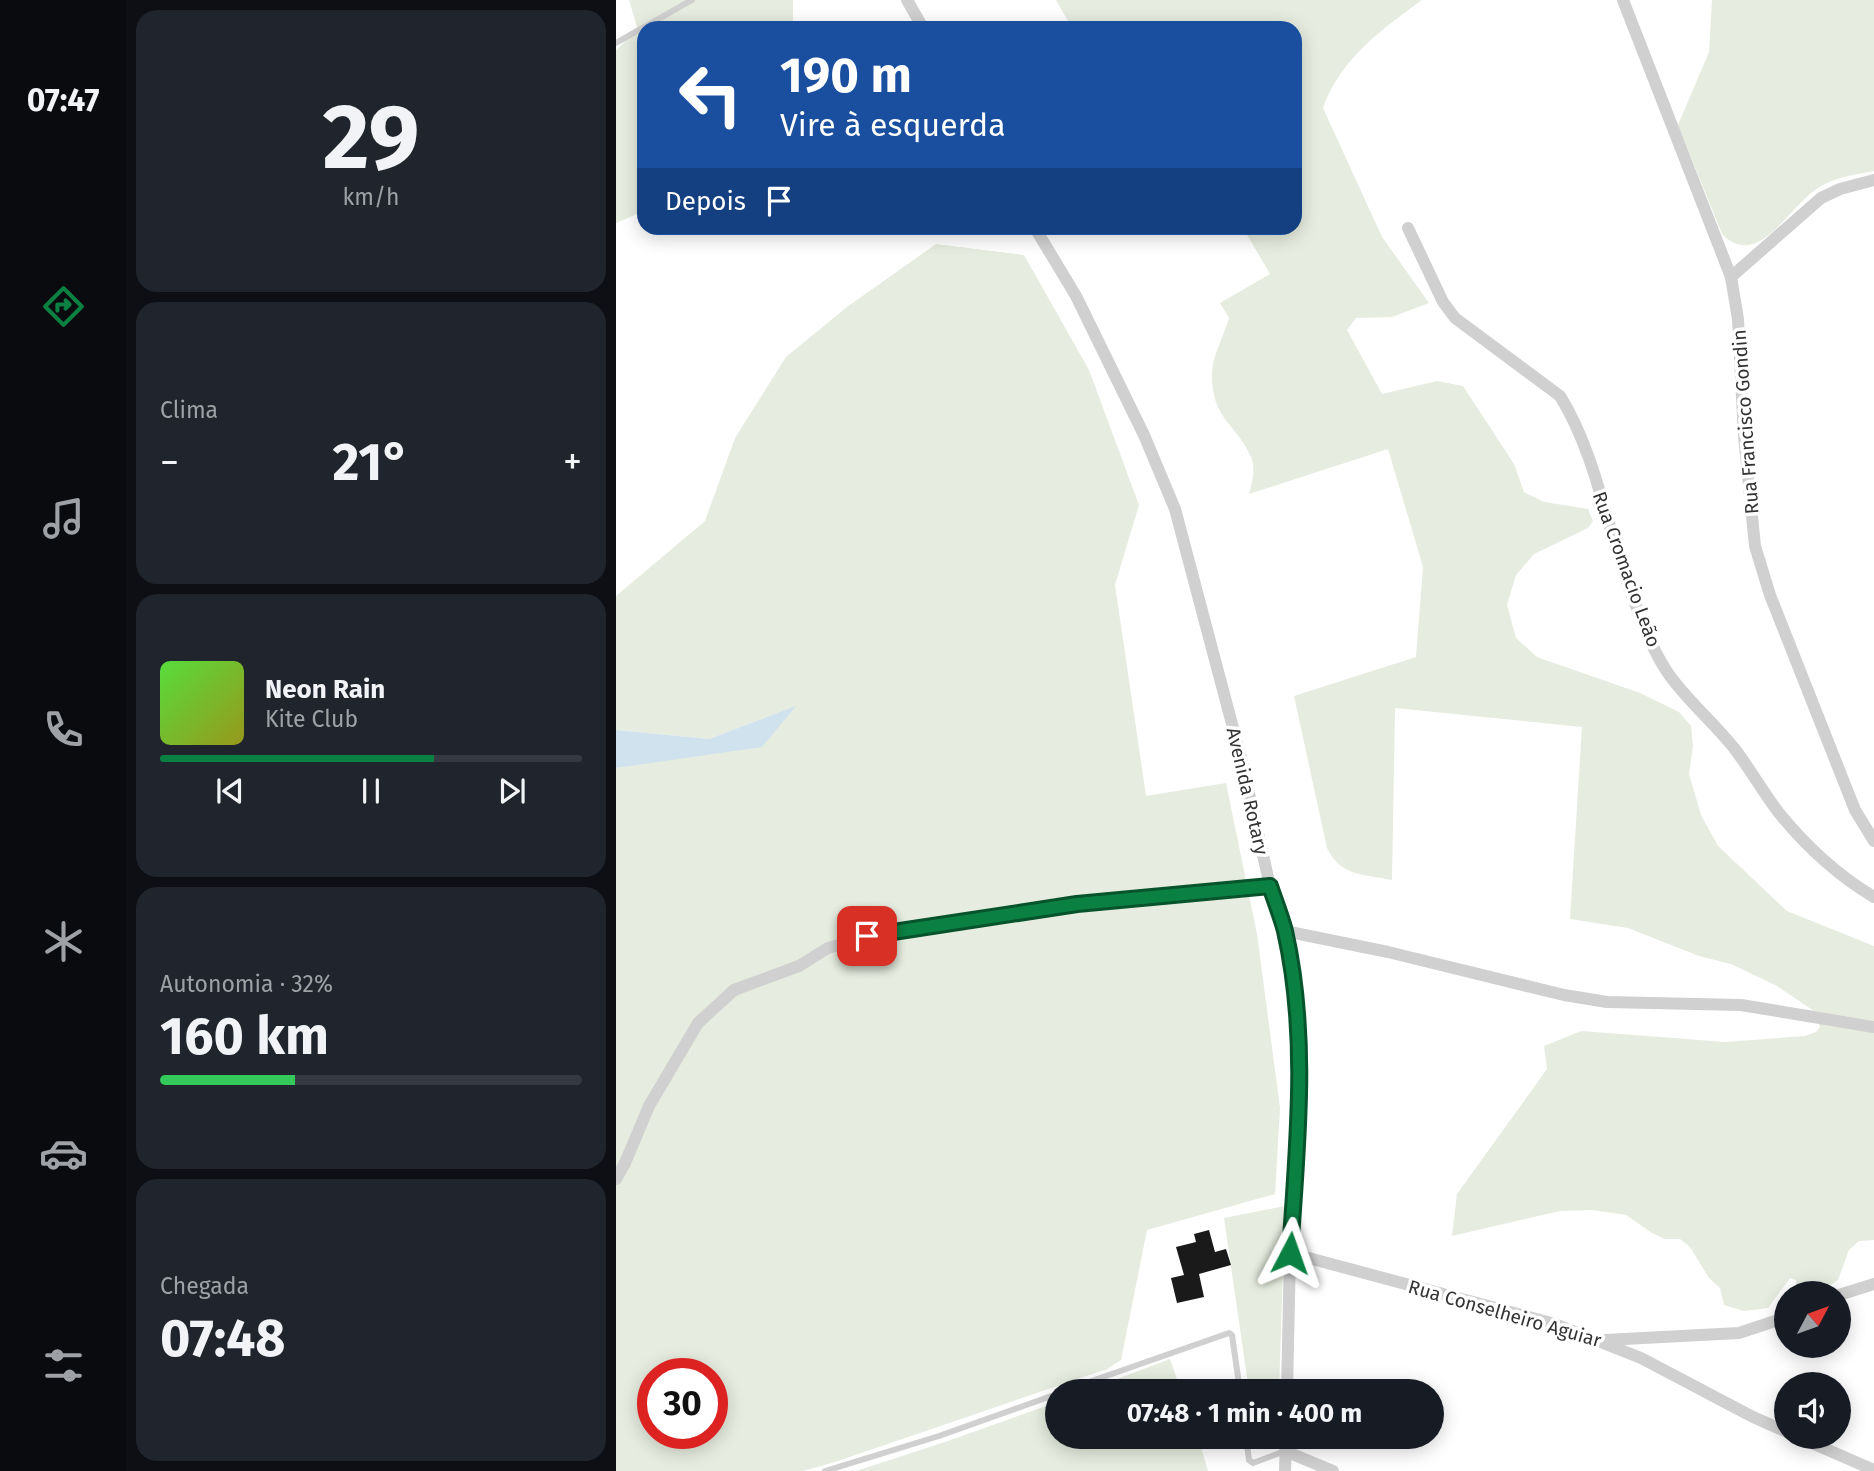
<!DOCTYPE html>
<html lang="pt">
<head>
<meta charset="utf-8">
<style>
  :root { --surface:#171b24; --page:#20242c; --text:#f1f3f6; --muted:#9ea1a6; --line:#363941; --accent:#0b8043 }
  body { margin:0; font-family:"Fira Sans",sans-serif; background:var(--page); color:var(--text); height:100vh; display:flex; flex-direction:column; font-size:26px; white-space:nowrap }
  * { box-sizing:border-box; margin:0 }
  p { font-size:23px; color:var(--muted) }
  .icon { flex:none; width:38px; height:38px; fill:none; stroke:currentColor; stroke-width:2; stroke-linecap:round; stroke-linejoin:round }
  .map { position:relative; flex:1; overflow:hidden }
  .drawer { display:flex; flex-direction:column; gap:10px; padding:10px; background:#0d0f14; width:490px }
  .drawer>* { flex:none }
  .top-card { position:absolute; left:21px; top:21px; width:665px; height:214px; border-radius:21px; box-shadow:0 4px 18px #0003; background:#1a4fa0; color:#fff; overflow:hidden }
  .needle { width:46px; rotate:49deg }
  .buttons { position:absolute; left:1158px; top:1281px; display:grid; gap:14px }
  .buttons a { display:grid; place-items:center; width:77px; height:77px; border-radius:50%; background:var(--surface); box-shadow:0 4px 18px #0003; font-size:35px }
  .speed { position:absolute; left:21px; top:1358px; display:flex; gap:14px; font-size:35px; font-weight:700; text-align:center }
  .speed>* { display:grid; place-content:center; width:91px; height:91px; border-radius:50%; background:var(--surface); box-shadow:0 4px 18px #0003; line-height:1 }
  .speed .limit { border:10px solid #d22; background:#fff; color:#111 }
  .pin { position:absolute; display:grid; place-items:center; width:60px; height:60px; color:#fff; margin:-30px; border-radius:14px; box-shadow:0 4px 10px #0006 }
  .me { position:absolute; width:77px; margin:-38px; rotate:4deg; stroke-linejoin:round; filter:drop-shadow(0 0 5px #0008) }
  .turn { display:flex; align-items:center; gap:24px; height:147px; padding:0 28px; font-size:32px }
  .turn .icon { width:91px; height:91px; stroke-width:2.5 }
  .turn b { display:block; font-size:49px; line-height:60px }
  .then { display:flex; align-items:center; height:66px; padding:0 28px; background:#0003; gap:14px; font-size:26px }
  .big { font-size:52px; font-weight:700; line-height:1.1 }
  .drawer .card { flex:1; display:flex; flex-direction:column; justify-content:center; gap:10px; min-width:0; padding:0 24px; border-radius:21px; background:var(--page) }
  .drawer .dial { align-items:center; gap:0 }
  .dial b { font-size:91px; line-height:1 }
  .song { display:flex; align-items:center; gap:21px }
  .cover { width:84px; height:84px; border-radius:10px; background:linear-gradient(135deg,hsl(110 70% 55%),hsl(60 70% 35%)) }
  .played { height:7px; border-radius:4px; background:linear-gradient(90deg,var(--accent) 65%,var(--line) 65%) }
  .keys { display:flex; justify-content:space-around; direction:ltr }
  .heat { display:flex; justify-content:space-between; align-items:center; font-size:38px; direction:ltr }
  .charge { height:10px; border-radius:5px; background:linear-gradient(90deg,#34c759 32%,var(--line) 0) }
  .trip { position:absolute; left:429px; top:1379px; width:399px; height:70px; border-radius:35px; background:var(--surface); box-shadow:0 4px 18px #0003; font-weight:700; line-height:70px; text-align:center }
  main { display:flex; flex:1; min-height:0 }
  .dock { display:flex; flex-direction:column; width:126px; justify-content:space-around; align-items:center; background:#090b0e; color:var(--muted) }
  .dock .icon { width:49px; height:49px }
  .dock .on { color:var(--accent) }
  .dock b { font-size:32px; color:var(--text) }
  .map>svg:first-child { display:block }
  .green { fill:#e6ecdf; fill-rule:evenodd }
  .water { fill:#cfe2ee }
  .building { fill:#1a1a1a }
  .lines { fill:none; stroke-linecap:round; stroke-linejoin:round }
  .service { stroke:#d0d0d0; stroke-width:6 }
  .minor { stroke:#d0d0d0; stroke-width:12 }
  .route-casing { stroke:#07532c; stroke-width:18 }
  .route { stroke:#0b8043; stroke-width:12 }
  .labels { text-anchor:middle; stroke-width:7; stroke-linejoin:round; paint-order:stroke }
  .street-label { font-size:19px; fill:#333; stroke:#fff }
</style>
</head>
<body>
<main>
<nav class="dock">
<b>07:47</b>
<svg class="icon on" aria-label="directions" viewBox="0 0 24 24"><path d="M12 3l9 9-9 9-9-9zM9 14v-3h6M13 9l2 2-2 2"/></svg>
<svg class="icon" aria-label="music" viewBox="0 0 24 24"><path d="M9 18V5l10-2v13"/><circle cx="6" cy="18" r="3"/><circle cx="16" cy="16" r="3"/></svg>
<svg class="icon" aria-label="phone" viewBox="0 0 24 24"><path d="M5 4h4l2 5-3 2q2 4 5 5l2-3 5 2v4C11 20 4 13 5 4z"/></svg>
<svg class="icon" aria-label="climate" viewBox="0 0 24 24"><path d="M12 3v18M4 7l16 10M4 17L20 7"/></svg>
<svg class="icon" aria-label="car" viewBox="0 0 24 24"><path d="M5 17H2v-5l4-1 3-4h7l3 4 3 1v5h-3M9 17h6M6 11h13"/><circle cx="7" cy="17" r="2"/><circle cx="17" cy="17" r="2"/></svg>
<svg class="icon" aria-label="filters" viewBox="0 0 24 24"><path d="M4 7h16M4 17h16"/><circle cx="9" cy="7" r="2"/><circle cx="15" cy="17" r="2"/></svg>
</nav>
<section class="drawer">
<div class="card dial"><b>29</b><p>km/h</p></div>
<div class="card"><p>Clima</p>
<div class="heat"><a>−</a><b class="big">21°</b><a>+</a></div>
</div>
<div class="card">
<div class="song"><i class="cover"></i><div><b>Neon Rain</b><p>Kite Club</p></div></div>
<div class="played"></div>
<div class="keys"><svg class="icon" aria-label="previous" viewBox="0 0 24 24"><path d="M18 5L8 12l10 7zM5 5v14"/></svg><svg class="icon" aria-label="pause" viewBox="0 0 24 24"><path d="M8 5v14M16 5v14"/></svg><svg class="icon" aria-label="next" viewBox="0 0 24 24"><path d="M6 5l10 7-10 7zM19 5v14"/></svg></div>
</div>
<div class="card"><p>Autonomia · 32%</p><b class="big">160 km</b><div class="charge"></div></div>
<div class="card"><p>Chegada</p><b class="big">07:48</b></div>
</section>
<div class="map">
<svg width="1258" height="1471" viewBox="0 0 1258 1471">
  <rect width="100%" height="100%" fill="#fff"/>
  <g class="green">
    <polygon points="13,0 177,0 177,28 28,28 28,211 0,223 0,50 22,30"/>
    <path d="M440 0H806C765 30 724 59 707 108L766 237 813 303 776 317 740 318 731 330 766 394 821 381 847 386 898 464 908 492 928 502 972 509 977 521 972 528 918 554 900 575 891 605 900 638 921 657 1024 693 1063 712 1075 726 1077 746 1073 774 1085 815 1102 846 1171 911 1258 946V1021L1198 1011 1161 986 1115 964 1083 956 1012 928 954 919 966 727 779 708 776 880C748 874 725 877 711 848L678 696 800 657 807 567 772 449 633 494C636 483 640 468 635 457 620 423 596 420 596 375 596 355 608 337 613 318L604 303 654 274 627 228H679V28H456Z"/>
    <path d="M1096 0H1258V171C1241 174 1221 177 1205 186 1174 203 1143 272 1106 234L1062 125 1093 52Z"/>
    <path d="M320 244 408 255 473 370 523 505 499 585 530 796 610 783 641 934 664 1108 659 1194 531 1230 505 1360 491 1369 219 1462 187 1471H0V768L47 759 179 707 93 739 0 730V596L89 521 119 438 170 357 231 307ZM37 1374H96V1433H37Z"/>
    <polygon points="1202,1022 1258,1032 1258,1240 1243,1241 1233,1250 1222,1280 1205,1291 1180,1293 1180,1280 1174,1278 1152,1308 1128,1311 1108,1305 1104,1288 1093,1278 1074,1247 1064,1239 1049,1239 1036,1233 1010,1215 976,1210 944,1211 836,1236 841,1194 931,1069 928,1046 965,1031 1109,1042 1189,1036 1200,1032 1204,1027"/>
    <polygon points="669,1206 663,1391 633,1391 608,1218"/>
    <polygon points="554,1359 565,1391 469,1391"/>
    <polygon points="441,1402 441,1437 582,1437 592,1471 240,1471 329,1442"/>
  </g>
  <polygon class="water" points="180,706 146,747 0,768 0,730 93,739"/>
  <polygon class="building" points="593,1230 599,1252 610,1249 615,1265 583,1274 588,1297 561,1303 555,1278 568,1275 560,1247 580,1242 578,1234"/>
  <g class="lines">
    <g class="service">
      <polyline points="0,43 76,0"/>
      <polyline points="447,1391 613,1333 616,1335 624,1391"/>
      <polyline points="630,1437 633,1460 637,1463 669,1451"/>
      <polyline points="209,1471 323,1436 441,1394"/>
    </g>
    <g class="minor">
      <polyline points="291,0 307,28"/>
      <polyline points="1007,0 1115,277 1122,319 1128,436 1139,546 1154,595 1239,810 1258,841"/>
      <polyline points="419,228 460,296 528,435 559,509 625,758 654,886 669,931 679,995 684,1116 674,1253 671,1391"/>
      <path d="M792 228 827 302 839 318 944 396C980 454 990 526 1014 590 1025 618 1036 651 1054 676 1073 702 1098 723 1118 748 1134 769 1147 792 1163 813 1190 846 1221 875 1258 897"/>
      <polyline points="1115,277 1205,198 1224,189 1258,180"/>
      <polyline points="669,931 772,952 948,995 991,1002 1125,1005 1258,1027"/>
      <polyline points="0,1179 9,1163 33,1106 82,1023 118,990 183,966 212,948 275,931 326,925 461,904 654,886"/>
      <polyline points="674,1253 939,1324 1025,1358 1137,1417 1171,1432"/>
      <polyline points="1223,1295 1258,1284"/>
      <polyline points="989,1340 1123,1333 1171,1317"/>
      <polyline points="1182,1437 1258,1470"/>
      <polyline points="669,1451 717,1471"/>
      <polyline points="669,1471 670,1437"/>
    </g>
  </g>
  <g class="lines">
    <defs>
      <path id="route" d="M251 936 461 904 654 886C659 901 665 916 669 931 693 1037 681 1146 674 1253"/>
    </defs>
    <use href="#route" class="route-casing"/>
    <use href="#route" class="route"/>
  </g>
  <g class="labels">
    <g class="street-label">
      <text transform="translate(1129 422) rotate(-94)" y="7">Rua Francisco Gondin</text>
      <text transform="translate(1011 569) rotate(70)" y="7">Rua Cromacio Leão</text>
      <text transform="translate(632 791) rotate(77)" y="7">Avenida Rotary</text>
      <text transform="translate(889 1313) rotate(16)" y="7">Rua Conselheiro Aguiar</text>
    </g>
  </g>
</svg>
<div class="buttons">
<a><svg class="needle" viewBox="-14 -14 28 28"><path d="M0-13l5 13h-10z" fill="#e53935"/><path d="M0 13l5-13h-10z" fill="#9ea1a6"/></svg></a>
<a><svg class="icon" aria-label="sound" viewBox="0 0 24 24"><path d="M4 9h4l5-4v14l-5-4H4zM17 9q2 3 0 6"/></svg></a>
</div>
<div class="speed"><div class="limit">30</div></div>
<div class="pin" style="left:251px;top:936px;background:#d93025"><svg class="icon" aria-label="arrive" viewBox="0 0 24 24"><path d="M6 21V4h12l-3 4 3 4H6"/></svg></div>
<svg class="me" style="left:674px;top:1253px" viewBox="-20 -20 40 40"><path d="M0-17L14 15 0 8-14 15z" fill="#0b8043" stroke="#fff" stroke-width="4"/></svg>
<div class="trip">07:48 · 1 min · 400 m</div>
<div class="top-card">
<div class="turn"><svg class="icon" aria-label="left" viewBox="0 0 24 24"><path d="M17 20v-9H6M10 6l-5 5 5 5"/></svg><div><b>190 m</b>Vire à esquerda</div></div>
<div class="then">Depois<svg class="icon" aria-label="arrive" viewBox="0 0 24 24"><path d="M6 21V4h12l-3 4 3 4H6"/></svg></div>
</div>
</div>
</main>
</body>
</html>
